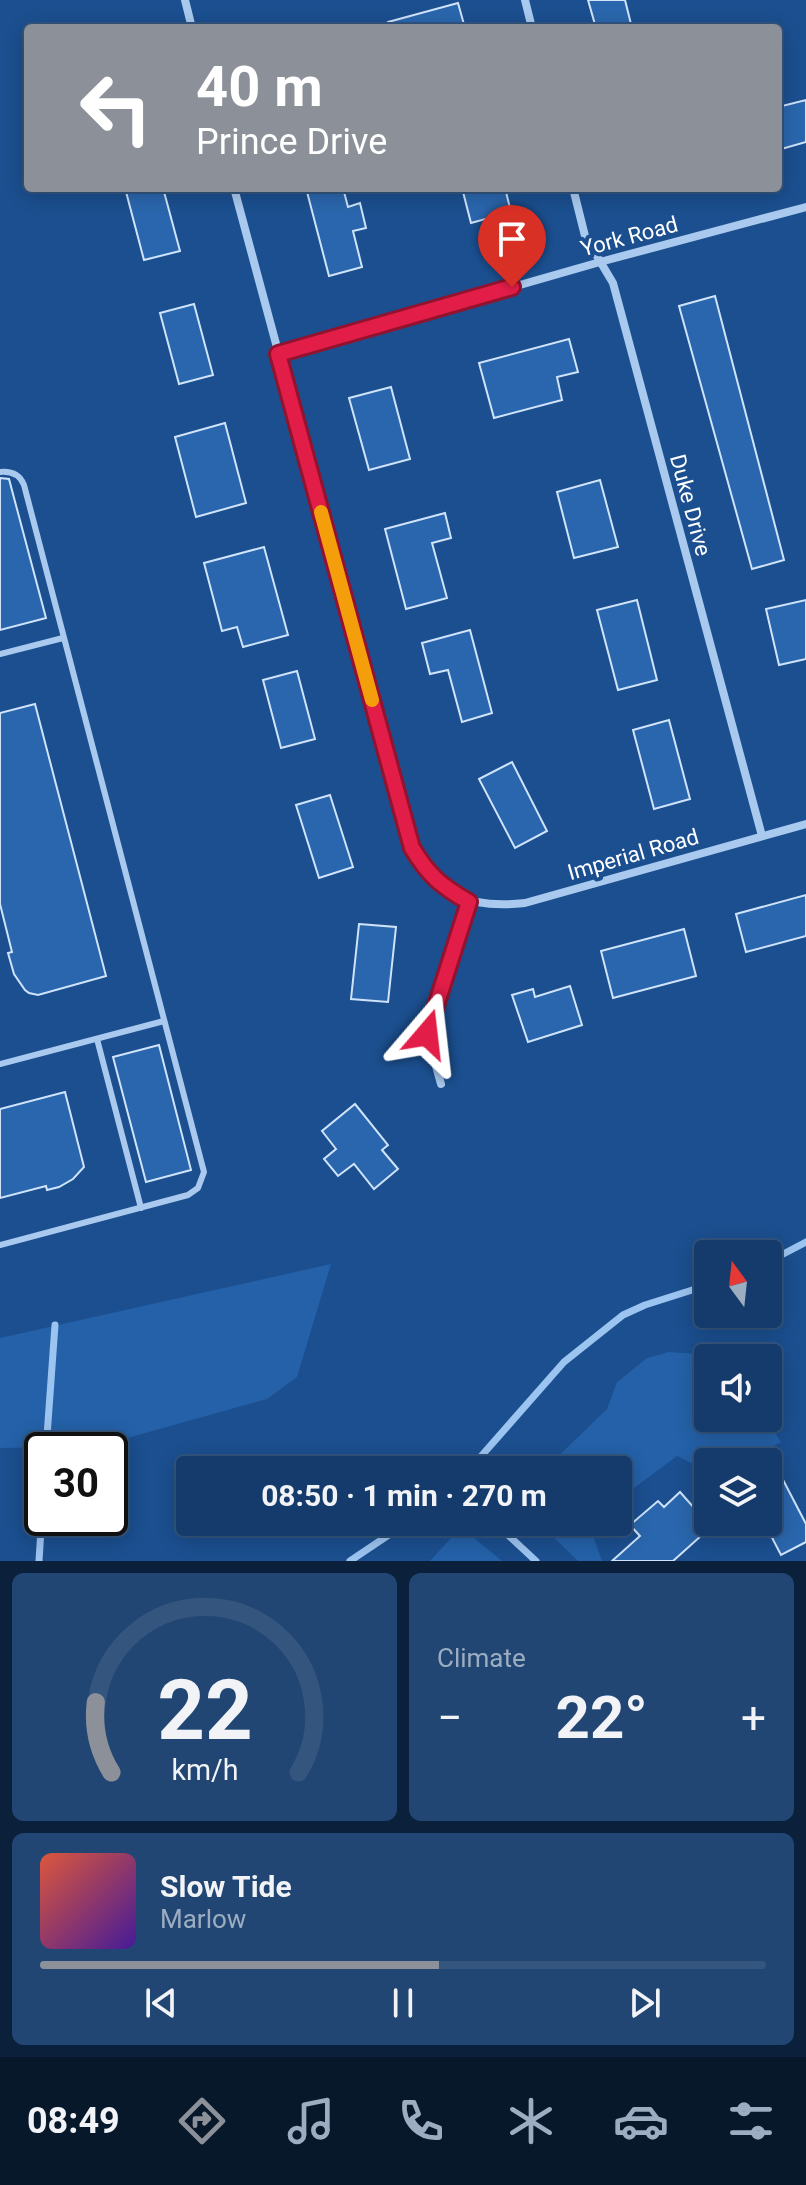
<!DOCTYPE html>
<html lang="en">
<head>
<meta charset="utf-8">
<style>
  :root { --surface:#143b6b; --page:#214673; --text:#f1f3f6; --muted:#9dadc1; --line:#33557e; --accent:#8c9099 }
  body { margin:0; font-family:Roboto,sans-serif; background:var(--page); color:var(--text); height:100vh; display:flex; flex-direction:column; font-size:30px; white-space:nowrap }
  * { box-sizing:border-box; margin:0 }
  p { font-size:26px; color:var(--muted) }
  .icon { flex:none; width:44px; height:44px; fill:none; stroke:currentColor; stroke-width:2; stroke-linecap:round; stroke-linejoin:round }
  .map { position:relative; height:1561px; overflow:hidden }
  .sheet { display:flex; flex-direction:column; gap:12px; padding:12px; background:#0b203b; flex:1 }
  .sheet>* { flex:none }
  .banner { position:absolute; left:24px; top:24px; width:758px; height:168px; border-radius:8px; box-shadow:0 4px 20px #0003,0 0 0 2px var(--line); background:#8c9099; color:#fff; overflow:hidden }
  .needle { width:52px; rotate:345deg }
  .buttons { position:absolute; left:694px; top:1240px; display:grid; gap:16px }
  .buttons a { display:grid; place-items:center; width:88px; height:88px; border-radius:8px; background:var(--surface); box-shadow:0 4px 20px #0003,0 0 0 2px var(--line); font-size:40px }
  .speed { position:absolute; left:24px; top:1432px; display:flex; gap:16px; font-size:40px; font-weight:700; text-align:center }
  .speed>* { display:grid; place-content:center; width:104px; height:104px; border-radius:50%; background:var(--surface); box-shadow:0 4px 20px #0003,0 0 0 2px var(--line); line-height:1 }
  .speed .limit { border:4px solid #111; border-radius:12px; background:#fff; color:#111 }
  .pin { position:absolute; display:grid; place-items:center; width:68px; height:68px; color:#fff; margin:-82px -34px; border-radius:50% 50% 50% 0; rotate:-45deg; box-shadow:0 0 8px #0007 }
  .pin .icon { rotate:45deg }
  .me { position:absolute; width:88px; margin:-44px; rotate:17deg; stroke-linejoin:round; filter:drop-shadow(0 0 6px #0008) }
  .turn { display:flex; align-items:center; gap:28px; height:168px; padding:0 40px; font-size:36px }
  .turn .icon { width:104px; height:104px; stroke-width:2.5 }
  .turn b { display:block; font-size:56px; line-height:68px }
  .big { font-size:60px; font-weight:700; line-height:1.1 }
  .sheet .card { flex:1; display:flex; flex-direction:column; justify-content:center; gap:12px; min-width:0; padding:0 28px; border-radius:12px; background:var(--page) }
  .sheet .dial { align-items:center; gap:0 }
  .dial svg { height:208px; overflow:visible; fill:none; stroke:var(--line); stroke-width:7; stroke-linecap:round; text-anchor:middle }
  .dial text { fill:var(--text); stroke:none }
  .song { display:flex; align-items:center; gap:24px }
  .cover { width:96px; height:96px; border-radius:12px; background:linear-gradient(135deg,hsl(10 70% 55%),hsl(260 70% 35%)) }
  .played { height:8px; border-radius:4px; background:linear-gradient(90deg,var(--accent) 55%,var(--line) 55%) }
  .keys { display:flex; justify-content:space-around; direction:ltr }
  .heat { display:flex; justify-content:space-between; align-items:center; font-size:44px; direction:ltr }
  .sheet .tiles { flex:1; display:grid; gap:12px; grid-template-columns:1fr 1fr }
  .card:last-child { grid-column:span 2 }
  .trip { position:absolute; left:176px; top:1456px; width:456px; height:80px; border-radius:8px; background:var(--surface); box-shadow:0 4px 20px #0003,0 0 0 2px var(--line); font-weight:700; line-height:80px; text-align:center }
  .dock { display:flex; height:128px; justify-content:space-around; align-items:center; background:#08182b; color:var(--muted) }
  .dock .icon { width:56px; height:56px }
  .dock .active { color:var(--accent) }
  .dock b { font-size:36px; color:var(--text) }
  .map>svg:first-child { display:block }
  .green { fill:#2461a8 }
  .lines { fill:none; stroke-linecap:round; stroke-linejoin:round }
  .stream { stroke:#9cc4f0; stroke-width:7 }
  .building { fill:#2a66ad; stroke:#cfe3fa; stroke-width:2 }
  .lane { stroke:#a9c9ee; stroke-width:6 }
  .street { stroke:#a9c9ee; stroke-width:8 }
  .route-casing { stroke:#92132f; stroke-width:20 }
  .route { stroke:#e11d48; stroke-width:14 }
  .slow { stroke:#f59e0b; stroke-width:14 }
  .labels { text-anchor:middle; stroke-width:8; stroke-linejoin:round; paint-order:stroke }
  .street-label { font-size:22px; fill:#fff; stroke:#1b4f8f }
</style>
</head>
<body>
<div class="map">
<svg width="806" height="1561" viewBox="0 0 806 1561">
  <rect width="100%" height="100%" fill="#1b4f8f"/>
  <g class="green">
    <polygon points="331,1264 297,1377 267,1399 99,1446 0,1448 0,1338"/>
    <polygon points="669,1352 713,1355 719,1358 708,1358 708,1418 766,1418 781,1442 745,1462 708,1462 708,1471 677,1456 618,1500 618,1470 544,1470 607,1409 617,1382 647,1358"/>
    <polygon points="538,1522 588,1522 602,1561 578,1561"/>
    <polygon points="461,1527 502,1561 430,1561"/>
  </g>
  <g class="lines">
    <g class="stream">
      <polyline points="768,1262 806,1242"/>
      <polyline points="46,1450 55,1325"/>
      <polyline points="469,1470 564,1362 623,1315 645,1305 708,1285"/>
      <polyline points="494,1522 536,1561"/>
      <polyline points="39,1561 42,1514"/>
      <polyline points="350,1561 408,1522"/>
    </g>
  </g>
  <g class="building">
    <polygon points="588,0 625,0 632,28 596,28"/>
    <polygon points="458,3 465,28 389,28 388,22"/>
    <polygon points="806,100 806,142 778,150 778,107"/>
    <polygon points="125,188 163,188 180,251 144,260"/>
    <polygon points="306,188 343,188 348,207 360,203 366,228 353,231 362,267 329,276"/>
    <polygon points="462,188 505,188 511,212 471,223"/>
    <polygon points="715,296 784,560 752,569 679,306"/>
    <polygon points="194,304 213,375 179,384 160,313"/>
    <polygon points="569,339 578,372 557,377 562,400 494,418 479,363"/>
    <polygon points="391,387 410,459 369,470 349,398"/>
    <polygon points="225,423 246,503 196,517 175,437"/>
    <polygon points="0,478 9,479 46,618 0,630"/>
    <polygon points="600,480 618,547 574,558 557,492"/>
    <polygon points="445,513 451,538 432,543 447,598 406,609 385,529"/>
    <polygon points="264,547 288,635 243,647 237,627 222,631 204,563"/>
    <polygon points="637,600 657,680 618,690 597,610"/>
    <polygon points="806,600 806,659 779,665 766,609"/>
    <polygon points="470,630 492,713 462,722 448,670 430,674 422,643"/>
    <polygon points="297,671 315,739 281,748 263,680"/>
    <polygon points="35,704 106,976 38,995 29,993 25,990 14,974 8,953 12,952 0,904 0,713"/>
    <polygon points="669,720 690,799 654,809 633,730"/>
    <polygon points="512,762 547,831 515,848 479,779"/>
    <polygon points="330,795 353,867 319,878 296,805"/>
    <polygon points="806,895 806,936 746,952 736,914"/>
    <polygon points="359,924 396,927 388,1002 351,999"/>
    <polygon points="684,929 696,976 613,998 601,951"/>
    <polygon points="570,986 582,1025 528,1042 512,995 533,989 535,997"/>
    <polygon points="159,1045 191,1170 146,1182 113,1057"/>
    <polygon points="65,1092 84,1167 73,1179 59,1187 47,1190 46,1186 0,1198 0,1109"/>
    <polygon points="355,1104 388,1145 382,1150 398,1169 374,1189 354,1164 338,1176 324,1159 336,1149 322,1131"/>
    <polygon points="768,1451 806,1524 806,1542 781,1555 768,1530"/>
    <polygon points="680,1492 711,1527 673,1561 612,1561 640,1536 630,1525 658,1501 664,1507"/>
  </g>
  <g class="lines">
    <g class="lane">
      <path d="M0 472C11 471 20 475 24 485L204 1172 198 1188 188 1195 0 1245"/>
      <polyline points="0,654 63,638"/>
      <polyline points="97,1039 141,1208"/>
      <polyline points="0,1064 164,1021"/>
    </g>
    <g class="street">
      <polyline points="185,0 192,28"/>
      <polyline points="525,0 532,28"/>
      <path d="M234 188 412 848C441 897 469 909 525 903L806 824"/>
      <polyline points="573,188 585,236 613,283 762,836"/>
      <polyline points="278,354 600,262 806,207"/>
      <polyline points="441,1084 427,1034 469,902"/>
    </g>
  </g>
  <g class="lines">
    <defs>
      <path id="route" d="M427 1034 469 902C441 886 429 876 412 848L278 354 512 287"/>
    </defs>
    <use href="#route" class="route-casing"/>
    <use href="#route" class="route"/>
    <polyline class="slow" points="321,512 372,700"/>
  </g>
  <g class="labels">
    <g class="street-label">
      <text transform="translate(629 236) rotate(-15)" y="8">York Road</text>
      <text transform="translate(691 505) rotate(75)" y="8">Duke Drive</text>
      <text transform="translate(633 854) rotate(-16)" y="8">Imperial Road</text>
    </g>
  </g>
</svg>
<div class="buttons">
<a><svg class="needle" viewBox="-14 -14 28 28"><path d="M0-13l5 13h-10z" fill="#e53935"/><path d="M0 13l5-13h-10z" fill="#9dadc1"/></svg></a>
<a><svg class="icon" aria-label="sound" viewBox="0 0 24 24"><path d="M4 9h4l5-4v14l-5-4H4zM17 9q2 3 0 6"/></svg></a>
<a><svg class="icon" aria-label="layers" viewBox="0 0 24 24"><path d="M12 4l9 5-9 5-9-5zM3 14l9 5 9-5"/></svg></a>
</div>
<div class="speed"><div class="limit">30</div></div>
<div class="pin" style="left:512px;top:287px;background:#d93025"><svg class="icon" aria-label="arrive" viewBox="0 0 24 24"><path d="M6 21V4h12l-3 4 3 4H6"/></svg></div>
<svg class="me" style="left:427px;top:1034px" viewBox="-20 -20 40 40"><path d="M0-17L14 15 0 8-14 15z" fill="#e11d48" stroke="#fff" stroke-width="4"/></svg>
<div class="trip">08:50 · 1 min · 270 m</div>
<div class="banner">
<div class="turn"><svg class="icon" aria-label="left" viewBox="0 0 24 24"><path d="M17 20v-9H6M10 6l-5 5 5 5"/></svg><div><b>40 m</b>Prince Drive</div></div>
</div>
</div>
<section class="sheet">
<div class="tiles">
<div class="card dial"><svg viewBox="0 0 100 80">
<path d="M14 69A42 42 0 1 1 86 69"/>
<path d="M14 69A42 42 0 0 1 8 42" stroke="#8c9099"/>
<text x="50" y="56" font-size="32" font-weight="700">22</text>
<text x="50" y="72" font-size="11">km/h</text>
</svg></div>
<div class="card"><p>Climate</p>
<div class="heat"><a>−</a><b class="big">22°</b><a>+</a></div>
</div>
<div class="card">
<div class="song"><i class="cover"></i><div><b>Slow Tide</b><p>Marlow</p></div></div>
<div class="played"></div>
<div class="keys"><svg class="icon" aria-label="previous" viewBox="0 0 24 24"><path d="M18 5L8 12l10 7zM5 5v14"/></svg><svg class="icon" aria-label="pause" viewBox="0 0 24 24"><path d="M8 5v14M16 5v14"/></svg><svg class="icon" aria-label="next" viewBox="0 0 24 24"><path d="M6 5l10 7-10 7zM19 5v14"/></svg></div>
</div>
</div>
</section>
<nav class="dock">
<b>08:49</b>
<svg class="icon active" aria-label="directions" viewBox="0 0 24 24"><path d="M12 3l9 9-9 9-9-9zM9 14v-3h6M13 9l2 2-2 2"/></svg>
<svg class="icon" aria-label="music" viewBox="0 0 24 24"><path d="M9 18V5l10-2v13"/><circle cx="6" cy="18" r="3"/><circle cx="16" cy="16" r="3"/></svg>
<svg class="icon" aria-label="phone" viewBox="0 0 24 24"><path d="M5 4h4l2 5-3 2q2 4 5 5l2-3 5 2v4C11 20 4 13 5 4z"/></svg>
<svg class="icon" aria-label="climate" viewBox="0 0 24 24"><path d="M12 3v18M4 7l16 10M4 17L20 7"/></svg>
<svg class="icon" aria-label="car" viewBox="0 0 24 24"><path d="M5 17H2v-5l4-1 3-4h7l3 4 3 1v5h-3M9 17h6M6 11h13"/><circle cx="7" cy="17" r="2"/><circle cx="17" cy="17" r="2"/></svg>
<svg class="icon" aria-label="filters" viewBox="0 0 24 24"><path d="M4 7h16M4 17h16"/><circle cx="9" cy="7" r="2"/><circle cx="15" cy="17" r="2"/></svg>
</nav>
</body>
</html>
